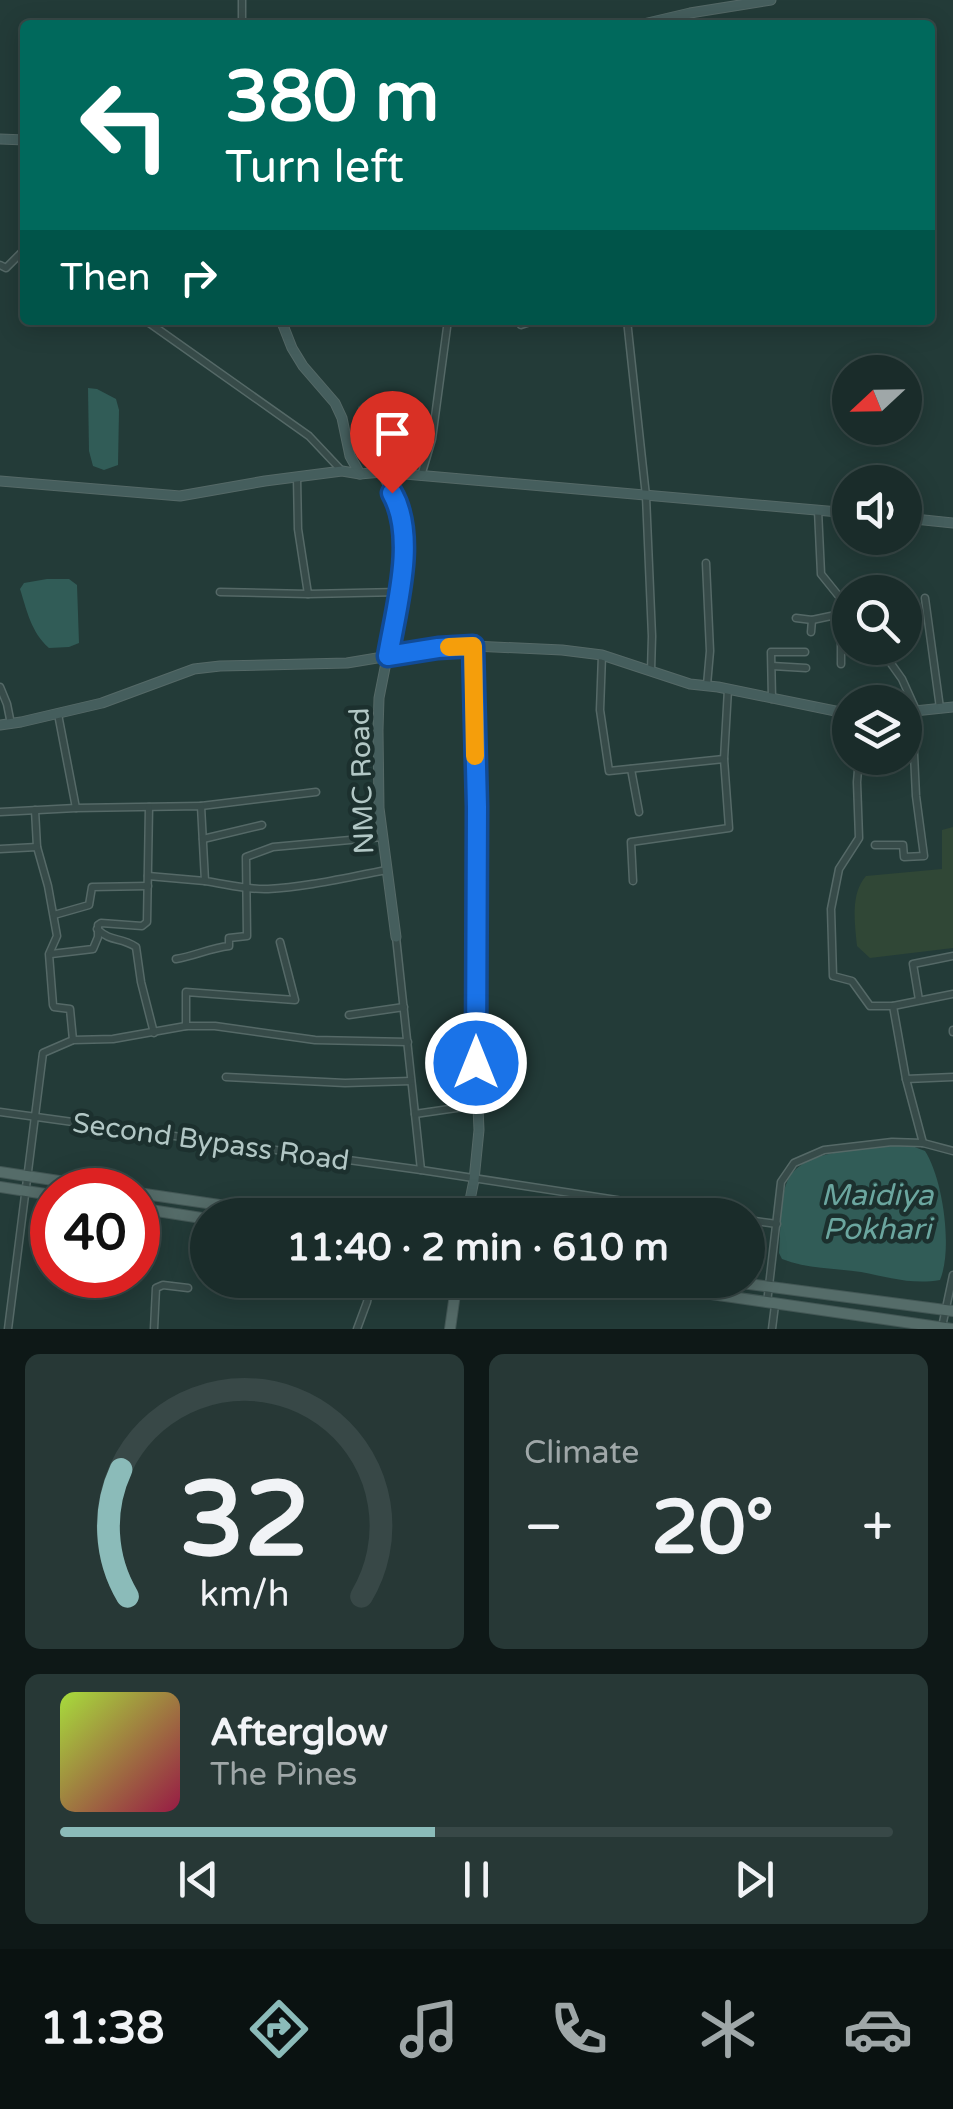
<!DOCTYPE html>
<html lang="en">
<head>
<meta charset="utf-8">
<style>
  :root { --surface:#1a2c2a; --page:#273836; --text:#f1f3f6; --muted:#9fa7a8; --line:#384847; --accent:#8bbbb9 }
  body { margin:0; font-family:"Varela Round",sans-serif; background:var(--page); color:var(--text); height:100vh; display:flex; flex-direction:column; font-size:38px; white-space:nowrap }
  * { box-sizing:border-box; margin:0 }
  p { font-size:32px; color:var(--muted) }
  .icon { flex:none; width:55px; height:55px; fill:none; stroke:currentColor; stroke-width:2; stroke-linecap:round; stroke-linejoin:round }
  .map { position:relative; height:1329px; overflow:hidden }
  .details { display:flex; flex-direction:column; gap:25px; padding:25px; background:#0e1817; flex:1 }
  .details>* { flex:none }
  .top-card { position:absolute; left:20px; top:20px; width:915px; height:305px; border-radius:10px; box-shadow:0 5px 25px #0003,0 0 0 2px var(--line); background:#00695c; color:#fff; overflow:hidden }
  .needle { width:65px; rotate:248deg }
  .fabs { position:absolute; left:832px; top:355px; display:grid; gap:20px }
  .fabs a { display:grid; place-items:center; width:90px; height:90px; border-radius:50%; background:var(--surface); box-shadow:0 5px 25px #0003,0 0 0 2px var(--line); font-size:50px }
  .speed { position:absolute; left:30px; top:1168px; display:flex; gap:20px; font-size:50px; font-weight:700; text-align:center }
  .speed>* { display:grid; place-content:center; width:130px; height:130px; border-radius:50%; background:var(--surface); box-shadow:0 5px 25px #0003,0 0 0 2px var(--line); line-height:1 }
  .speed .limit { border:15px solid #d22; background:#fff; color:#111 }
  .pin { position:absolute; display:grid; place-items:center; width:85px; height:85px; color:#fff; margin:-102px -42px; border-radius:50% 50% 50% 0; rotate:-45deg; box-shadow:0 0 10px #0007 }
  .pin .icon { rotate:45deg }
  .me { position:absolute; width:110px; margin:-55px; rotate:0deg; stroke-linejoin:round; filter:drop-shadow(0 0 8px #0008) }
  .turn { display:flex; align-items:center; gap:35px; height:210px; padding:0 40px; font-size:45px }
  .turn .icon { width:130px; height:130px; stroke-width:2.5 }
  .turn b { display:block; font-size:70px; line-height:85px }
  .then { display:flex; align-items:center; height:95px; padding:0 40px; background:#0003; gap:20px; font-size:38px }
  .big { font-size:75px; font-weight:800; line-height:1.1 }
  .details .widget { flex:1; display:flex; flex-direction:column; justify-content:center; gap:15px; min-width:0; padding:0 35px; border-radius:15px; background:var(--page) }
  .details .dial { align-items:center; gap:0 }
  .dial svg { height:260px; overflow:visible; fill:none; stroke:var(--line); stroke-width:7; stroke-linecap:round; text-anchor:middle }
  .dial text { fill:var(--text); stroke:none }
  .song { display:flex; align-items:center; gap:30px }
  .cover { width:120px; height:120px; border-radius:15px; background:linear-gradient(135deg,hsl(80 70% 55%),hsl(340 70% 35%)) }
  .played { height:10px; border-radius:5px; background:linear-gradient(90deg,var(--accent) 45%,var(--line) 45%) }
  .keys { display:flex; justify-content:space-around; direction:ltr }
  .heat { display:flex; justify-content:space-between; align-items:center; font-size:55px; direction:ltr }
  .details .tiles { flex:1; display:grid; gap:25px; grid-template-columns:1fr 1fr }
  .widget:last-child { grid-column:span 2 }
  .trip { position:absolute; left:190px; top:1198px; width:575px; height:100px; border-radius:50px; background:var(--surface); box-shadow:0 5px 25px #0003,0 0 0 2px var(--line); font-weight:800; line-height:100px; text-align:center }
  .menu { display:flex; height:160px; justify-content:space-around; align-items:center; background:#0a1211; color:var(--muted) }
  .menu .icon { width:70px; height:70px }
  .menu .on { color:var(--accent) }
  .menu b { font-size:45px; color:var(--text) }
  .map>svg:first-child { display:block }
  .green { fill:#304736 }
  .water { fill:#315c57 }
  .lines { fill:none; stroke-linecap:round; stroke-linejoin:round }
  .street-casing { stroke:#556967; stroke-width:9 }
  .secondary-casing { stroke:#556967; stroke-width:11 }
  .primary-casing { stroke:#435755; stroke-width:12 }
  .street { stroke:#374b49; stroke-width:6 }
  .secondary { stroke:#455e5d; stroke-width:9 }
  .primary { stroke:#556c69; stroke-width:10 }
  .route-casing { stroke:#114b97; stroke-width:25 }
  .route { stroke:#1a73e8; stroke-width:18 }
  .slow { stroke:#f59e0b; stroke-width:18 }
  .labels { text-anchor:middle; stroke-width:9; stroke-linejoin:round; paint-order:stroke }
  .street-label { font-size:28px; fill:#b2c7c5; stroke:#1c302e }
  .water-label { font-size:30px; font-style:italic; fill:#6ba69f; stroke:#1c302e }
</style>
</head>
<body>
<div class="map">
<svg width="953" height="1329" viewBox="0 0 953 1329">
  <rect width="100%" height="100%" fill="#233b38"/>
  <path class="green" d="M953 827V948L870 958 857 946C855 923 850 894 866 876L942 869V830Z"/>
  <g class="water">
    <polygon points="88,388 97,389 116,399 119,410 118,465 104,470 93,466 89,451"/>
    <path d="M368 399 416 401 415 436C387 454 389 451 359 440L358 407Z"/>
    <path d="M47 579H69L77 585 79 643 69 647 49 648C31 632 27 611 20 589L24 583Z"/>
    <path d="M894 1144 912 1146 925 1151C943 1179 953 1249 940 1280 912 1285 888 1277 861 1272 835 1268 807 1269 782 1259L779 1253C781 1233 779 1200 787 1182 801 1148 862 1151 894 1144Z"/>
  </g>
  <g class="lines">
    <defs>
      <g id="street">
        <polyline points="242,0 242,25"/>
        <polyline points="0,265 6,268 25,249"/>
        <polyline points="145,320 309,436 342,471"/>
        <polyline points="627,320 646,496 652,636 651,671"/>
        <polyline points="521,325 536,320"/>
        <polyline points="421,476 432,439 448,320"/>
        <polyline points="297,477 298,529 308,594 400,592"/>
        <polyline points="818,510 821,574 850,610"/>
        <polyline points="706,563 710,651 707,685"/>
        <polyline points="220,592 308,594"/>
        <polyline points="925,598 940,708"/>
        <polyline points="796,618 812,620 850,612"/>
        <polyline points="811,632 812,620"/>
        <polyline points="880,648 902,679 916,710"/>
        <polyline points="602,655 600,710 609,771 724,759"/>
        <polyline points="841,664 841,626 850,621"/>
        <polyline points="772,666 806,668"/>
        <polyline points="0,687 7,704 11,724"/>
        <polyline points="772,699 771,652 805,652"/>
        <polyline points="58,714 76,808"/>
        <polyline points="859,758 857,782 859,838 839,869 831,909 833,976 852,981 870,1006 893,1006 906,1079 923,1143"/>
        <polyline points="631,769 639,812"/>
        <polyline points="201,806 316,792"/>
        <polyline points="35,810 37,847 48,886 57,936 49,954 53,1005 54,1007 70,1009 73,1040"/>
        <path d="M0 812 76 808 201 806 205 881C226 884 247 890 268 889 308 887 348 877 387 870"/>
        <polyline points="203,839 262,825"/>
        <polyline points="875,845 903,845 904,857 924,856 916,796 912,712"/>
        <polyline points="0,849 37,847"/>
        <polyline points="148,876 205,881"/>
        <polyline points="633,881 631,842 729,828 724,759 728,689"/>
        <polyline points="54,915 89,905 92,887 148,886"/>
        <path d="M97 929C112 943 119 936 136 947L141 982 154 1033"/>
        <polyline points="396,937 421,1170"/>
        <polyline points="51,954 93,949 98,937 98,925 101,923 142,926 147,922 149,807"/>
        <path d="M176 959C195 956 210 948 229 946V938L247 936 246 857 273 847 383 837"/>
        <polyline points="919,1000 913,964 953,956"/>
        <polyline points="893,1006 953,994"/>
        <polyline points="349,1015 404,1007"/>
        <polyline points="186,1026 186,992 295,1000 280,942"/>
        <polyline points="953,1030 953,1032"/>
        <polyline points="226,1077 345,1083 411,1081"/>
        <polyline points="906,1079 953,1077"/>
        <polyline points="0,1112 421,1170 714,1215"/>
        <polyline points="415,1114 477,1105"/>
        <polyline points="748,1220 777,1224"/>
        <polyline points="767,1303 781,1182 794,1163 824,1150 892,1142 923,1143 953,1151"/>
        <polyline points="942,1327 953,1275"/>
        <polyline points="8,1329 43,1053 73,1040 113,1039 186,1026 215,1026 315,1040 408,1042"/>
        <polyline points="154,1329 156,1288 163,1285 188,1288"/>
        <polyline points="357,1329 367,1302 371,1280"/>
        <polyline points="772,1329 775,1305"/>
      </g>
      <g id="secondary">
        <polyline points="639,25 690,13 771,0"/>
        <polyline points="0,139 25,140"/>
        <polyline points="281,320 292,348 303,366 335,403 342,418 350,456 360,474 382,472 396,502 404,539 400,592 379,698 378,730 379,808 396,937"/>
        <polyline points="382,472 850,513"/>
        <polyline points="0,481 180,496 265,481 342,471 360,474"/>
        <polyline points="905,518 953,523"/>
        <polyline points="905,712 953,707"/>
        <polyline points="0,725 21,722 102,703 194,669 220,666 347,663 437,648 473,646 562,650 602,655 690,684 718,687 850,714"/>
        <polyline points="467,1215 474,1180 479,1130 475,1039 477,807 473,646"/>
      </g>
      <g id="primary">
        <polyline points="0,1172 118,1190"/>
        <polyline points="0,1187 52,1195"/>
        <polyline points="138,1193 289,1215"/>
        <polyline points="138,1208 208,1219"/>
        <polyline points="614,1280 953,1329"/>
        <polyline points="718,1280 953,1311"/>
        <polyline points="450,1329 457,1280"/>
      </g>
    </defs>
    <use href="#street" class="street-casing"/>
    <use href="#secondary" class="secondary-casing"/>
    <use href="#primary" class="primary-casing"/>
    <use href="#street" class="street"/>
    <use href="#secondary" class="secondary"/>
    <use href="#primary" class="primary"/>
  </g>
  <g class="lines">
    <defs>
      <path id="route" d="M392 493C417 537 396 608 388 656L438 648 473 646 477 807 476 1063"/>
    </defs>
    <use href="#route" class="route-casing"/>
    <use href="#route" class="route"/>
    <polyline class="slow" points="449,647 473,646 475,756"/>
  </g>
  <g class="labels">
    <g class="street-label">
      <text transform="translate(361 781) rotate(-92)" y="10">NMC Road</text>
      <text transform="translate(211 1141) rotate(8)" y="10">Second Bypass Road</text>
    </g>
    <g class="water-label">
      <text x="877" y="1205">Maidiya<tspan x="877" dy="34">Pokhari</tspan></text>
    </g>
  </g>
</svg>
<div class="fabs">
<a><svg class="needle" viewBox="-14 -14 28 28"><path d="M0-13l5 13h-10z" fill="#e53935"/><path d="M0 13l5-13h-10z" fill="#9fa7a8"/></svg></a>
<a><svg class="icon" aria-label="sound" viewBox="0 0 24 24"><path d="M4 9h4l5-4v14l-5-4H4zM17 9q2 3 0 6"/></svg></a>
<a><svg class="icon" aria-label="search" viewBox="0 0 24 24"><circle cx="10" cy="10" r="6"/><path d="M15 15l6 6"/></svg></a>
<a><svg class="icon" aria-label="layers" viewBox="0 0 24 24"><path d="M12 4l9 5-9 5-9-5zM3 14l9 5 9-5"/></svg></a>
</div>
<div class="speed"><div class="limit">40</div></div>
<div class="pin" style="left:392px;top:493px;background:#d93025"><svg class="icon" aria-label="arrive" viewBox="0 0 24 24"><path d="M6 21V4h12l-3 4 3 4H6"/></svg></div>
<svg class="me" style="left:476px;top:1063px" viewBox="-20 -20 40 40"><circle r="17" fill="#1a73e8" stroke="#fff" stroke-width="3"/><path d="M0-11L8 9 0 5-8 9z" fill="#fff"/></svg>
<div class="trip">11:40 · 2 min · 610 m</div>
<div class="top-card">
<div class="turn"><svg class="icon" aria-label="left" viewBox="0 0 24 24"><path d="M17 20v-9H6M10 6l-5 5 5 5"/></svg><div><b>380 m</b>Turn left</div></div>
<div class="then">Then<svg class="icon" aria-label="right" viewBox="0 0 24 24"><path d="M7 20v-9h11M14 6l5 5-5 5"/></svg></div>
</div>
</div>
<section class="details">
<div class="tiles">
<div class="widget dial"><svg viewBox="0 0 100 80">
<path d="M14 69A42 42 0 1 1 86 69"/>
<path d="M14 69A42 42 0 0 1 12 30" stroke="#8bbbb9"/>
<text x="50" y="56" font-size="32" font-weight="700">32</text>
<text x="50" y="72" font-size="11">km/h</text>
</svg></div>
<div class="widget"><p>Climate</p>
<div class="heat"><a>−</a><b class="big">20°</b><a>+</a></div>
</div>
<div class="widget">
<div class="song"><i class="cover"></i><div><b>Afterglow</b><p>The Pines</p></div></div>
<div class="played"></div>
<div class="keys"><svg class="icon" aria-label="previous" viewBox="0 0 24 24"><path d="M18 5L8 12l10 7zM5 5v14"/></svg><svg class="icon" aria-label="pause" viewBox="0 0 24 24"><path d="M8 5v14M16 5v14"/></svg><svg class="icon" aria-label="next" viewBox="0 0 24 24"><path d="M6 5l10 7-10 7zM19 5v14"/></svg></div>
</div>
</div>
</section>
<nav class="menu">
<b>11:38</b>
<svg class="icon on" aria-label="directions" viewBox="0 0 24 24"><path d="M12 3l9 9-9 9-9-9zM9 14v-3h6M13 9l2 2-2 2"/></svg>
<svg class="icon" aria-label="music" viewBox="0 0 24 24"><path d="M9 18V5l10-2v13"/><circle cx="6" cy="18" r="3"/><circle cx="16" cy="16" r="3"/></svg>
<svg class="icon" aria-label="phone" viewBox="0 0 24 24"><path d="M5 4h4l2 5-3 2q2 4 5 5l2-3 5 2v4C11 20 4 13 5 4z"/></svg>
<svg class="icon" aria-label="climate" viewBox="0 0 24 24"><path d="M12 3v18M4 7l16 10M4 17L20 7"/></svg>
<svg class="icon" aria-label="car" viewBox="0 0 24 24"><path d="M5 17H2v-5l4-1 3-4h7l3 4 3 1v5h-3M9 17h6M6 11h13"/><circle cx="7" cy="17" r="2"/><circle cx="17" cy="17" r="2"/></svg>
</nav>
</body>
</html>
